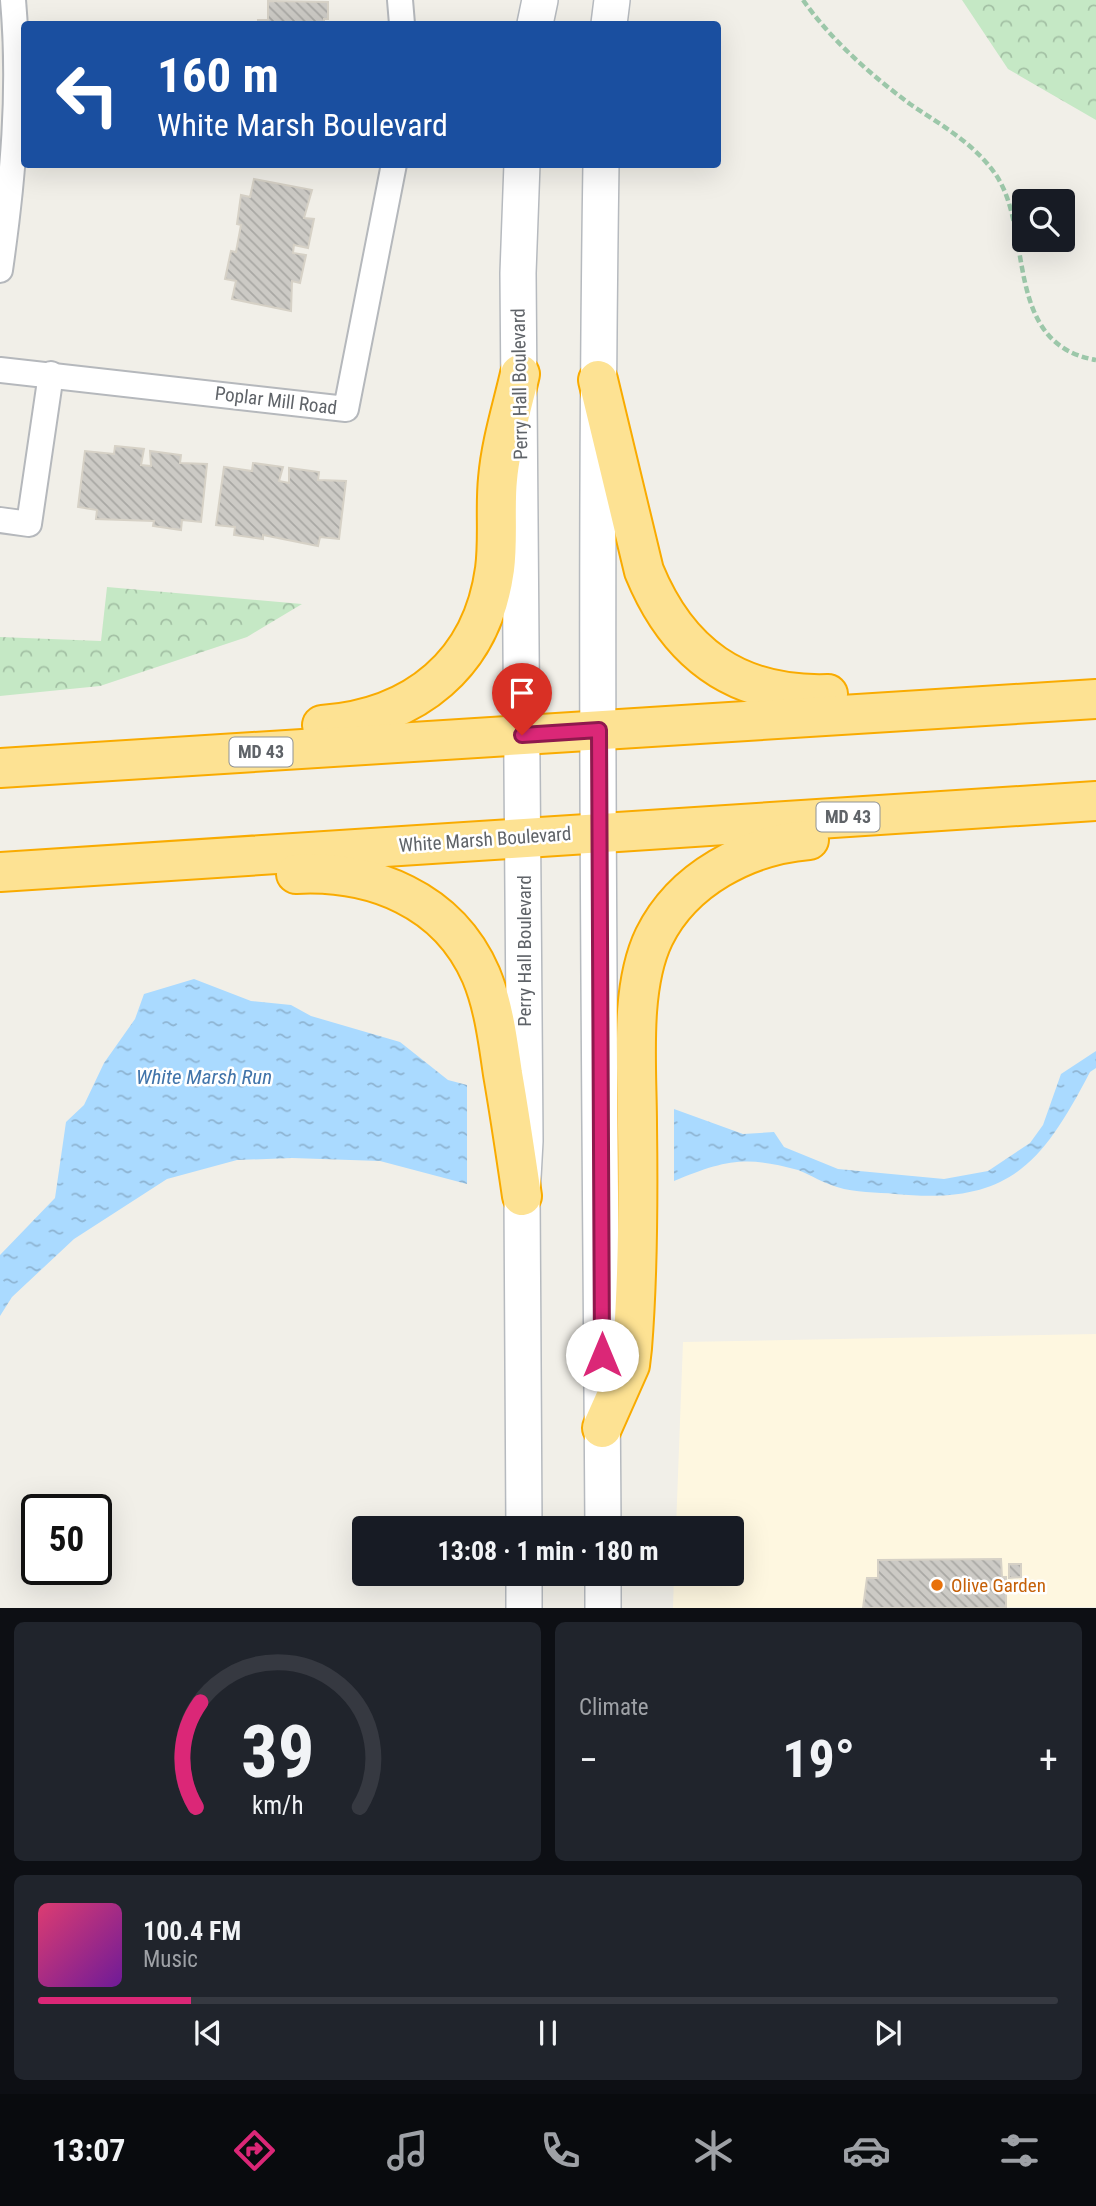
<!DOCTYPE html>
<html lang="en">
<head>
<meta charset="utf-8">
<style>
  :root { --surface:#171b24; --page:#20242c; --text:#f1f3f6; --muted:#9ea1a6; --line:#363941; --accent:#db2777 }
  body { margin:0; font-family:"Roboto Condensed",sans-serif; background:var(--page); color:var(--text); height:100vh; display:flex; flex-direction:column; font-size:26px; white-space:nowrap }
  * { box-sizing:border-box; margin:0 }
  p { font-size:23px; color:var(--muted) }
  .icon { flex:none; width:38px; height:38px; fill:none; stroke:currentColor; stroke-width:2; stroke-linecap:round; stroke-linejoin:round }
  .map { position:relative; height:1608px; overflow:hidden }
  .panel { display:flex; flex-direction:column; gap:14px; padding:14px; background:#0d0f14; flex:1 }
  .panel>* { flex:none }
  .banner { position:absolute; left:21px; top:21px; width:700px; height:147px; border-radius:7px; box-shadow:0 7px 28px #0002; background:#1a4fa0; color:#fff; overflow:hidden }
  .controls { position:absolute; left:1012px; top:189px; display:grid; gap:14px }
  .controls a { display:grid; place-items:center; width:63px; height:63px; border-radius:7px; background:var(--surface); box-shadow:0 7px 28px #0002; font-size:35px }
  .speed { position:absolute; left:21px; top:1494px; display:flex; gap:14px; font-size:35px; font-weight:700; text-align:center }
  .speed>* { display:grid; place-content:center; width:91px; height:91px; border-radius:50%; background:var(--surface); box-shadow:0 7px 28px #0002; line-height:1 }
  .speed .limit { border:4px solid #111; border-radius:10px; background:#fff; color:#111 }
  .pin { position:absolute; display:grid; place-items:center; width:60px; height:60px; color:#fff; margin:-72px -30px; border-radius:50% 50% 50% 0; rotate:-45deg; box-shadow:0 0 7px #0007 }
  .pin .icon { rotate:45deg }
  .me { position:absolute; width:77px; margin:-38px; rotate:0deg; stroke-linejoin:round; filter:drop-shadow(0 0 5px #0008) }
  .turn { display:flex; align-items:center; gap:24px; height:147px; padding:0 21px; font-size:32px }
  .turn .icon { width:91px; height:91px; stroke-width:2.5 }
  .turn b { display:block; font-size:49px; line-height:60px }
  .big { font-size:52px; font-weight:700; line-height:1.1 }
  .panel .tile { flex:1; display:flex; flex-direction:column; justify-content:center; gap:10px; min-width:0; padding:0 24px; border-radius:10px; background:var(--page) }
  .panel .dial { align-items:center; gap:0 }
  .dial svg { height:182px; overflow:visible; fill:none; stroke:var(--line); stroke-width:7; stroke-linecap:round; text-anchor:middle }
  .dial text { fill:var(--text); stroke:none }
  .song { display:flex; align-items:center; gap:21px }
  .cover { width:84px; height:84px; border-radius:10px; background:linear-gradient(135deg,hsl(340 70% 55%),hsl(280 70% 35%)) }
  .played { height:7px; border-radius:4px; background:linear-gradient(90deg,var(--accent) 15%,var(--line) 15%) }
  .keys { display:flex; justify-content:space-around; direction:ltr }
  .heat { display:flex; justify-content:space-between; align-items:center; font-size:38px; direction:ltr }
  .panel .tiles { flex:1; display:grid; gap:14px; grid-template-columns:1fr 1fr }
  .tile:last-child { grid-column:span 2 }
  .trip { position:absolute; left:352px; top:1516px; width:392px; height:70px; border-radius:7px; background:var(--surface); box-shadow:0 7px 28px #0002; font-weight:700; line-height:70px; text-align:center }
  .dock { display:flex; height:112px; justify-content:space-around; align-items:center; background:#090b0e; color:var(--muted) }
  .dock .icon { width:49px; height:49px }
  .dock .active { color:var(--accent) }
  .dock b { font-size:32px; color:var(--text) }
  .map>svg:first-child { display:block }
  .commercial { fill:#fef7e0 }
  .forest { fill:url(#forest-crowns) }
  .water { fill:url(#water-ripples) }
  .building { fill:url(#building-back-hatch); stroke:#d6d1c6; stroke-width:2 }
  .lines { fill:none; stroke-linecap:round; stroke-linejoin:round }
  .street-casing { stroke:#b5b8bc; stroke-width:28 }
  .secondary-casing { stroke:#b6babf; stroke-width:38 }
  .highway-casing { stroke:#f9ab00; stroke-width:42 }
  .path { stroke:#9cc7a9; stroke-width:4.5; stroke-dasharray:7 3.5; stroke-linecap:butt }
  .street { stroke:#fff; stroke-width:24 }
  .secondary { stroke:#fff; stroke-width:35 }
  .highway { stroke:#fde293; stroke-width:38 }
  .route-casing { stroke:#8e194d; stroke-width:18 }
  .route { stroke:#db2777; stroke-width:12 }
  .food-dot { fill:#e8710a; stroke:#fff; stroke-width:2.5 }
  .labels { text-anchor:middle; stroke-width:5; stroke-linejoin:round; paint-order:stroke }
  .shield { fill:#fff; stroke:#8f9295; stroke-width:2 }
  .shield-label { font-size:18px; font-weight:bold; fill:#5f6368 }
  .street-label { font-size:19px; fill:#5f6368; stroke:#fff }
  .food-label { font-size:19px; fill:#c56008; stroke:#fff; text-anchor:start }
  .water-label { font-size:21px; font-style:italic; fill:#4174aa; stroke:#fff }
</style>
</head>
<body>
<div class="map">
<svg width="1096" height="1608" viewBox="0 0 1096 1608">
  <defs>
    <pattern id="forest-crowns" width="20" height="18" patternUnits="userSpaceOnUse" patternTransform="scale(1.75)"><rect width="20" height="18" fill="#c5e8c5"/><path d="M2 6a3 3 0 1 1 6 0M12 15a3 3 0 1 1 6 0" fill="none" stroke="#a3c0a4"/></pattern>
    <pattern id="water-ripples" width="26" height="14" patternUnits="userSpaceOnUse" patternTransform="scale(1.75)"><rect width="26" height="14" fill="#aadaff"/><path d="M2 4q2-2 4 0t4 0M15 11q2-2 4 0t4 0" fill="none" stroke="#8eb4d2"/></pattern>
    <pattern id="building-back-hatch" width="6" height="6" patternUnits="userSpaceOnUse" patternTransform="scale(1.75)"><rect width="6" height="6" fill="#cccac5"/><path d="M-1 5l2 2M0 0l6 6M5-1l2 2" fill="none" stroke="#a9a8a4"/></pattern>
  </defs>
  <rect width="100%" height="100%" fill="#f1efe8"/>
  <polygon class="commercial" points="1096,1334 1096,1607 673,1608 674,1573 732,1573 732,1528 676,1528 683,1342"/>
  <g class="forest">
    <polygon points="962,0 1096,0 1096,120 1008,69"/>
    <polygon points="107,587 302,604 247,637 100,686 0,696 0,637 101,641"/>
  </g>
  <g class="water">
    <polygon points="194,979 251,1001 291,1005 311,1016 400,1042 448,1080 467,1085 467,1184 380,1161 292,1158 237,1160 167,1179 74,1239 12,1297 0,1316 0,1255 55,1198 66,1122 84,1105 104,1063 135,1019 144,994"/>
    <path d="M1096 1051V1068L1090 1072C1041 1166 1008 1205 895 1194 877 1192 855 1193 837 1187 823 1183 811 1175 798 1170 745 1155 723 1161 674 1181V1109L743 1134 774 1132 784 1147 838 1169 944 1179 988 1171 1030 1143 1043 1125 1061 1074Z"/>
  </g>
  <g class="building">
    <polygon points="268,1 328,2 328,19 324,19 324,24 258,24 258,20 268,20"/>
    <polygon points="254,179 312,190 304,218 314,219 308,248 294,245 293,253 306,255 300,283 292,281 291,311 232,299 236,281 225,279 231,251 236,252 241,225 237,224 241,195 250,197"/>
    <polygon points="115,446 144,449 141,465 151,466 150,451 181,455 180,463 207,464 201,522 182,520 181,530 153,526 154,521 96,519 97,510 78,507 85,451 114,454"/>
    <polygon points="253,463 283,467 279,481 289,483 289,468 319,472 318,480 346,481 339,539 320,537 318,546 263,535 263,539 234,535 235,527 216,525 224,467 252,471"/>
    <polygon points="1001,1559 1002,1577 1006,1577 1006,1608 863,1608 867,1578 878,1578 878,1560"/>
    <polygon points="1009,1564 1021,1564 1021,1577 1009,1578"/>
  </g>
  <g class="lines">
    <defs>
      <g id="street">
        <polyline points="400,0 402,24"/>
        <path d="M0 270C13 180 21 90 13 0"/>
        <polyline points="0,370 346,409 394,164"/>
        <polyline points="0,520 29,524 51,374"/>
      </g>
      <g id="secondary">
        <polyline points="535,24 540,0"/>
        <polyline points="609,24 612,0"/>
        <polyline points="522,164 518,273 525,1141 522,1196 524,1528"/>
        <path d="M601 164C594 619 600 1073 603 1528"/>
        <polyline points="524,1573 524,1608"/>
        <polyline points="603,1573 603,1608"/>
      </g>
      <g id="highway">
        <path d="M598 380 644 571C678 654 737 697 828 694"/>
        <path d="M322 725C415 718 482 664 495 569 499 539 495 508 498 479 501 443 512 409 520 374"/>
        <polyline points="0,768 1096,699"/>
        <polyline points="0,872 1096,801"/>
        <path d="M296 874C372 870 448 899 481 975 494 1006 498 1040 503 1074 510 1114 516 1155 522 1196"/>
        <path d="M602 1428 630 1365 632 1348C638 1273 638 1199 637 1125 637 1068 629 989 654 937 683 878 748 845 809 840"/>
      </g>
    </defs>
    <use href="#street" class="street-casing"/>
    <use href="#secondary" class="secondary-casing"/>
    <use href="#highway" class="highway-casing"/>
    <path class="path" d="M803 0C831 40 871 75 910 104 941 125 975 144 996 175 1034 231 1002 344 1096 360"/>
    <use href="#street" class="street"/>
    <use href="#secondary" class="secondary"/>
    <use href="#highway" class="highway"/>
  </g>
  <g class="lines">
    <defs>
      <polyline id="route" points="522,735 599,730 602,1355"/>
    </defs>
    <use href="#route" class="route-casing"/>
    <use href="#route" class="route"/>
  </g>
  <circle class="food-dot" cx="937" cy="1585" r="7"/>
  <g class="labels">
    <g class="shield">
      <rect x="229.5" y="737.5" width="63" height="29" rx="5"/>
      <rect x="816.5" y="802.5" width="63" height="29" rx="5"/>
    </g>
    <g class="shield-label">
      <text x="261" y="758">MD 43</text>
      <text x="848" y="823">MD 43</text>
    </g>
    <g class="street-label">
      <text transform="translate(519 384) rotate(-91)" y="7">Perry Hall Boulevard</text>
      <text transform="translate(276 400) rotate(7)" y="7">Poplar Mill Road</text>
      <text transform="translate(485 839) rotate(-4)" y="7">White Marsh Boulevard</text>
      <text transform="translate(524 951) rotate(-90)" y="7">Perry Hall Boulevard</text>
    </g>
    <g class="food-label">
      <text x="951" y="1592">Olive Garden</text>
    </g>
    <g class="water-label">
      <text x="204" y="1084">White Marsh Run</text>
    </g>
  </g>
</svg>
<div class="controls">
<a><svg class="icon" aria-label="search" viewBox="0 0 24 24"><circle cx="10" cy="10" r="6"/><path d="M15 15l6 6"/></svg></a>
</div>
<div class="speed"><div class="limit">50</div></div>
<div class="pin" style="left:522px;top:735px;background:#d93025"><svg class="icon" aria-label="arrive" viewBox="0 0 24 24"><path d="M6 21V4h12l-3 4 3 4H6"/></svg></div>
<svg class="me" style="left:602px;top:1355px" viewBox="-20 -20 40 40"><circle r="19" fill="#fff"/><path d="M0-13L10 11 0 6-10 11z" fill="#db2777"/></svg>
<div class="trip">13:08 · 1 min · 180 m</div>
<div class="banner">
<div class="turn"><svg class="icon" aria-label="left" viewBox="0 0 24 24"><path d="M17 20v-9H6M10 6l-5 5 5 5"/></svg><div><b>160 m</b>White Marsh Boulevard</div></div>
</div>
</div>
<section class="panel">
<div class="tiles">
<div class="tile dial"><svg viewBox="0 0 100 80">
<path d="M14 69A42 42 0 1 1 86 69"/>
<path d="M14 69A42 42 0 0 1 16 23" stroke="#db2777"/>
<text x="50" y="56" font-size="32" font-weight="700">39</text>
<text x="50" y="72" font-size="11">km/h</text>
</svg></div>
<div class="tile"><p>Climate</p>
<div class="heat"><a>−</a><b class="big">19°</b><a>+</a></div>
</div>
<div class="tile">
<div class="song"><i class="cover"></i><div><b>100.4 FM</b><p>Music</p></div></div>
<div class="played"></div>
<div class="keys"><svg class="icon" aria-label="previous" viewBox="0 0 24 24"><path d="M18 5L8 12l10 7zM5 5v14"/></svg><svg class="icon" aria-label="pause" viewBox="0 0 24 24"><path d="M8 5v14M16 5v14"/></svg><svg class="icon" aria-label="next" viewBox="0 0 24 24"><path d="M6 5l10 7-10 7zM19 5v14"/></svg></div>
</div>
</div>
</section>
<nav class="dock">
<b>13:07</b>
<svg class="icon active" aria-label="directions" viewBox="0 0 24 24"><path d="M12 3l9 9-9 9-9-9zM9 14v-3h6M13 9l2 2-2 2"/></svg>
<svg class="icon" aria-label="music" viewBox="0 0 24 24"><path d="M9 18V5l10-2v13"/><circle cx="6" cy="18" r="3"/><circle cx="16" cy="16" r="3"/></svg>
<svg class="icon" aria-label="phone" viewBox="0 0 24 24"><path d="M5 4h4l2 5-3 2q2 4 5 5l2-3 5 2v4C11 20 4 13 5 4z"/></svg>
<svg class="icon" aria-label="climate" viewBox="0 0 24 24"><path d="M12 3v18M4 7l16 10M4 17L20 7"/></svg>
<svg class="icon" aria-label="car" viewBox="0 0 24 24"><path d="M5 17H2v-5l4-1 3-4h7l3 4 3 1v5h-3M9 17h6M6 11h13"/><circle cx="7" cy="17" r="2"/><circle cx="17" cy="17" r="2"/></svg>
<svg class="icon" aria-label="filters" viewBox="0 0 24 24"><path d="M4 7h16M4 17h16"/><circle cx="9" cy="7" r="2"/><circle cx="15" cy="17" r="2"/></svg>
</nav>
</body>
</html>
